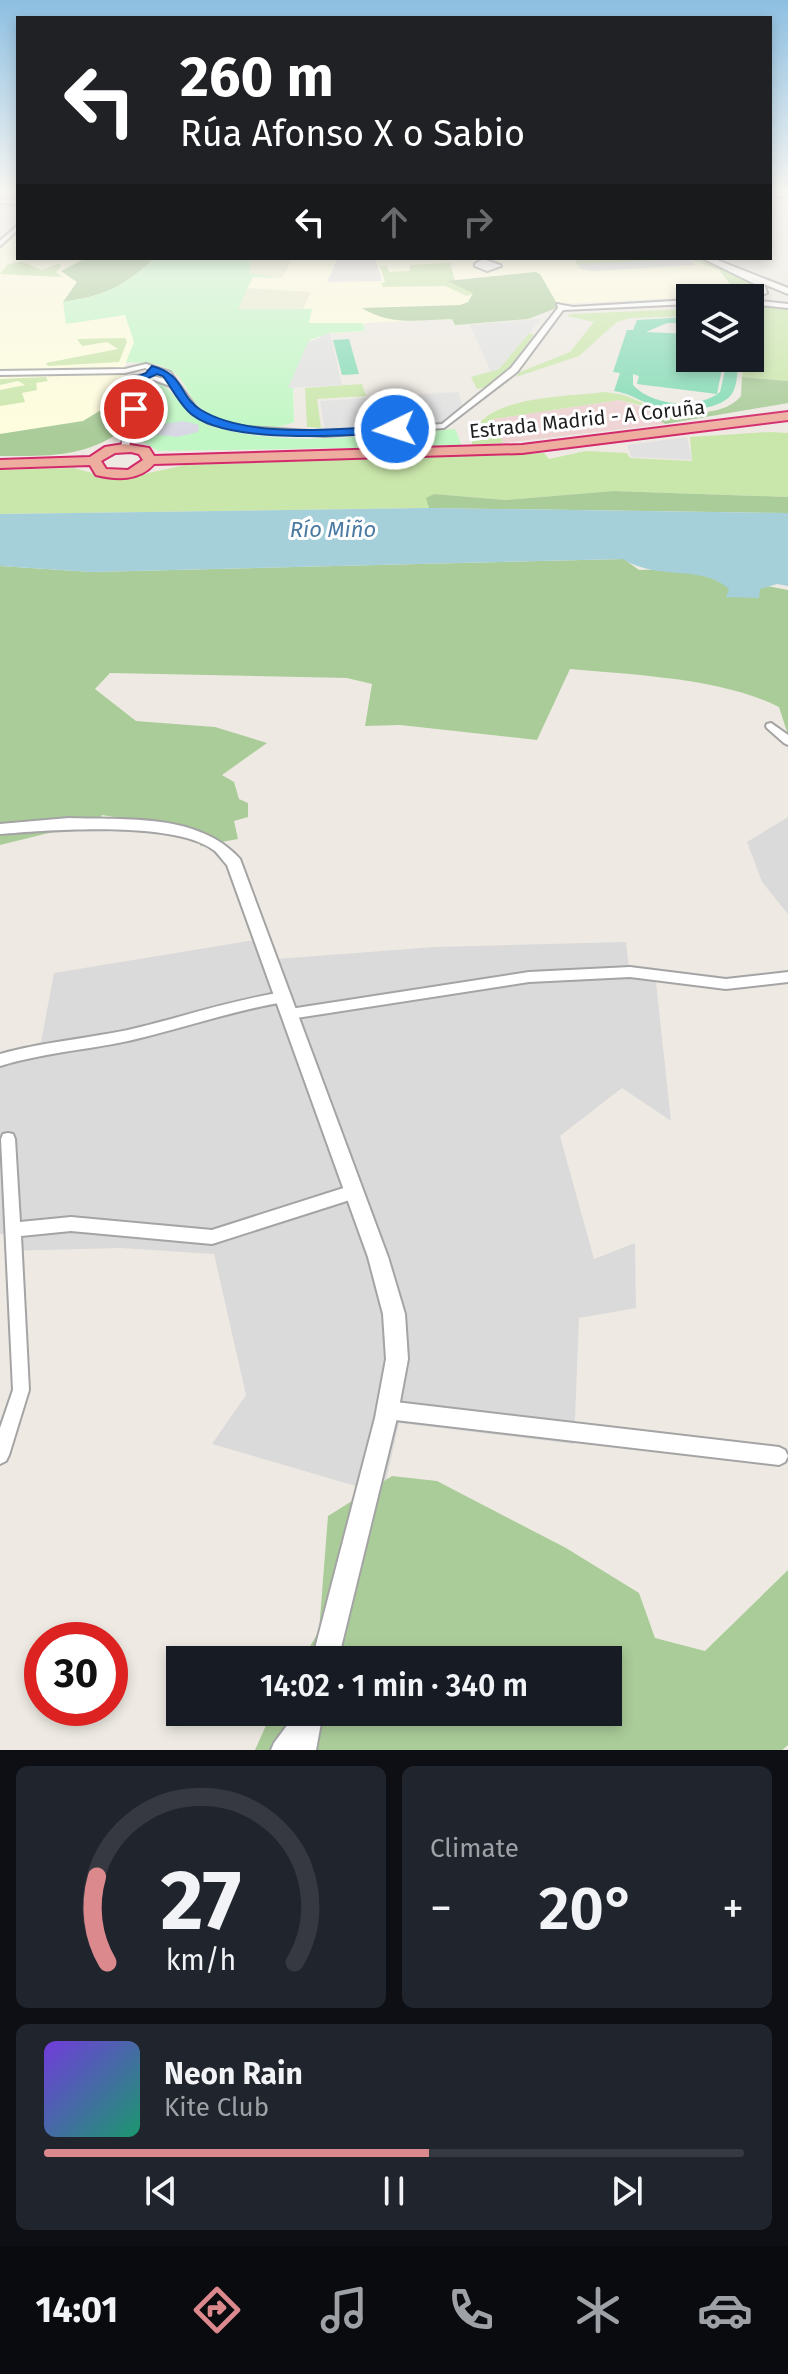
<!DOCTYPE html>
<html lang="en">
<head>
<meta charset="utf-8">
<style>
  :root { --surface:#171b24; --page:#20242c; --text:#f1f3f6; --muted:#9ea1a6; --line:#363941; --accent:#dc898e }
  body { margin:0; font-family:"Fira Sans",sans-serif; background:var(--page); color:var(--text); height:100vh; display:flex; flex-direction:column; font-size:30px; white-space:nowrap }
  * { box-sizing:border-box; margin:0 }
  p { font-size:26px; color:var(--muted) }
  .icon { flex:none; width:44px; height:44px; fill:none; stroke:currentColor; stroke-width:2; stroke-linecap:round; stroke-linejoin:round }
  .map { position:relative; height:1750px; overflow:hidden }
  .sheet { display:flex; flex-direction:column; gap:16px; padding:16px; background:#0d0f14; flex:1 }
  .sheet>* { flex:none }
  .guide { position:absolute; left:16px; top:16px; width:756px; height:244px; border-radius:0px; box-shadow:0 4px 12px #0003; background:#202124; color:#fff; overflow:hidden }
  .controls { position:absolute; left:676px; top:284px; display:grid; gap:16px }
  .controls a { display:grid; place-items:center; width:88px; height:88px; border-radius:0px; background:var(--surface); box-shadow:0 4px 12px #0003; font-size:40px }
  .speed { position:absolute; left:24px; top:1622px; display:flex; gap:16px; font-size:40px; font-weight:700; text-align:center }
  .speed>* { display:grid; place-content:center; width:104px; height:104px; border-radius:50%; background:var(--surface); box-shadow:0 4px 12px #0003; line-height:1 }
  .speed .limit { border:12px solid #d22; background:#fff; color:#111 }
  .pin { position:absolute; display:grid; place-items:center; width:68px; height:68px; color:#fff; margin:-34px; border:4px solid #fff; border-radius:50%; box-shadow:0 2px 8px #0007 }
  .me { position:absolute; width:88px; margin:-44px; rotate:266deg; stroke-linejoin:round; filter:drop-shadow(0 0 6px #0008) }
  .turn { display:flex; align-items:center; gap:28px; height:168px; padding:0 32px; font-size:36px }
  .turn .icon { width:104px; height:104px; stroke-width:2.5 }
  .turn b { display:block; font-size:56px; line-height:68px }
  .lanes { display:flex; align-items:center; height:76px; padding:0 32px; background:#0003; justify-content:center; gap:40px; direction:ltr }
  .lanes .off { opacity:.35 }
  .big { font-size:60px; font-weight:600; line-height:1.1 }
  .sheet .tile { flex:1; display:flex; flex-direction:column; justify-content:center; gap:12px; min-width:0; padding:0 28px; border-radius:12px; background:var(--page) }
  .sheet .dial { align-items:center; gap:0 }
  .dial svg { height:208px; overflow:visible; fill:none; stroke:var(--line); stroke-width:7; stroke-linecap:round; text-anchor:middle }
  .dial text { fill:var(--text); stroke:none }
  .song { display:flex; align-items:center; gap:24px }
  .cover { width:96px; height:96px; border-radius:12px; background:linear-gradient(135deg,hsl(260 70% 55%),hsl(160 70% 35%)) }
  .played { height:8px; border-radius:4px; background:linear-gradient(90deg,var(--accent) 55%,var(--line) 55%) }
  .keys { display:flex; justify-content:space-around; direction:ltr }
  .heat { display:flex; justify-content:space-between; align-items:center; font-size:44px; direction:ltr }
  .sheet .tiles { flex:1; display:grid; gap:16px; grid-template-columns:1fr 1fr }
  .tile:last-child { grid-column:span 2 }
  .trip { position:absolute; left:166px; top:1646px; width:456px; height:80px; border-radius:0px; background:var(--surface); box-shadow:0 4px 12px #0003; font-weight:600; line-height:80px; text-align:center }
  .tab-bar { display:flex; height:128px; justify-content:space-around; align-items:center; background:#090b0e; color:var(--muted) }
  .tab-bar .icon { width:56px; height:56px }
  .tab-bar .active { color:var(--accent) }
  .tab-bar b { font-size:36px; color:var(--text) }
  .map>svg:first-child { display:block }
  .residential { fill:#dbdada }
  .commercial { fill:#eed3d3 }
  .education { fill:#fefddd }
  .farmland { fill:#ebeccf }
  .grass { fill:#cae7ab }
  .forest { fill:#ac9 }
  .park { fill:#c1f7c4 }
  .pitch { fill:#84dbb6 }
  .parking { fill:#e1e1e1 }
  .plaza { fill:#d8d8e4 }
  .water { fill:#a5d0da }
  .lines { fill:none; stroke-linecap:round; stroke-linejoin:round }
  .minor-casing { stroke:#a4a4a4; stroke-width:4 }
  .tertiary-casing { stroke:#a4a4a4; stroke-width:4 }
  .trunk-casing { stroke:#d22a6a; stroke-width:4 }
  .minor { fill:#fff; fill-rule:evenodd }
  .tertiary { fill:#fff; fill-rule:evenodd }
  .trunk { fill:#eeae9f; fill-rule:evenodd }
  .route { fill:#1a73e8; stroke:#114b97; stroke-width:2 }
  .labels { text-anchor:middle; stroke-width:6; stroke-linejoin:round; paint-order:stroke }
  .far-street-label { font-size:20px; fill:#1d1d1d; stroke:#fff }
  .far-water-label { font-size:22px; font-style:italic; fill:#4a79a1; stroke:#fff }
</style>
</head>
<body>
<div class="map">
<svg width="788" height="1750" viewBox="0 0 788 1750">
  <rect width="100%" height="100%" fill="#eeeae3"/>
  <g class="residential">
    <polygon points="788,817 788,914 762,882 747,842"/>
    <polygon points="267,938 276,959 435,947 626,942 629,968 655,973 671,1121 622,1088 560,1136 594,1259 635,1243 636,1308 579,1318 574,1444 399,1423 383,1494 212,1444 246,1395 214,1254 121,1248 4,1251 5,1234 0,1234 0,1055 41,1042 54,973"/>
  </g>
  <polygon class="commercial" points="619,400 645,408 665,424 503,443 492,419"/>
  <polygon class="education" points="18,233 18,258 573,258 575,261 694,258 719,269 738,295 558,304 528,319 455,325 452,319 364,323 365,331 322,334 289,387 293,387 294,422 281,426 255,426 213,416 195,402 180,377 171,370 150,363 126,362 123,396 108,400 106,407 83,421 0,434 0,250"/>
  <g class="farmland">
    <polygon points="251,258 292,258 292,259 282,278 272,278 249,273"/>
    <polygon points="247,288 261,289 311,292 303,309 237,309"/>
  </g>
  <g class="grass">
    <polygon points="575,258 694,258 753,283 758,289 739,295 719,270 690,259 577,265"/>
    <polygon points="20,261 42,270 58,264 62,266 56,272 63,277 0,274 7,265"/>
    <polygon points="450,263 455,281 451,281 474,293 467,296 445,286 383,287 381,283 385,282 380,266 387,266 389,272 410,271 410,265"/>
    <polygon points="750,304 788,310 788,381 742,377 744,358 750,358"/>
    <polygon points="690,309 690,316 631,318 617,322 579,356 516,377 520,372 570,352 594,322 567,316 570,314"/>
    <path d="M528 333 534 335C519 354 503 385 477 389L471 377 499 369Z"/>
    <polygon points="77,339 125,338 127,342 119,362 48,366 46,363 118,349 107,342 82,346"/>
    <polygon points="46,377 48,381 36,383 37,390 22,393 25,402 0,406 0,390 25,385 18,381 0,385 0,379"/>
    <polygon points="362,384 366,396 317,399 321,428 307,427 305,388"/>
    <path d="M605 392 624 395 657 409 619 400 493 419 503 443 472 445C470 395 569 397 605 392Z"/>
    <polygon points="769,432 788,433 788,497 613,491 506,500 434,494 428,502 429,508 0,514 0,470 74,468 117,480 185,465 544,453 549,459 586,451 627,453 630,458 692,461 690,437"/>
  </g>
  <g class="forest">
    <path d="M86 258H154C125 287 103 296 63 302L77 282 61 271Z"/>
    <path d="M535 272 540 274 559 307 528 319 455 325 452 319C419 320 390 326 362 308L460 305 468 302 473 293 447 281Z"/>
    <path d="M742 377 788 381V403L665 424 645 408C674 411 720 421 741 396Z"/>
    <path d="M123 396 114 436C78 458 41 456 0 456V434L83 421 106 407 108 400Z"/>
    <polygon points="613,491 788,497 788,513 429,508 426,498 434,494 506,500"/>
    <path d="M624 559 639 570 681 569 788 590V735L779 707C721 678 635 675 570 669L537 740 400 725 365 726 372 684 347 678 110 673 95 689 136 721 215 727 267 743 222 775 234 782 239 799 248 803V817L234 821 238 839 200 846 201 831 102 815 93 831H57L0 845V566L92 572Z"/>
    <polygon points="392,1476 437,1481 566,1548 639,1593 655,1638 705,1651 788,1570 788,1745 782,1750 255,1750 272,1712 608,1712 608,1660 302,1660 319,1631 328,1516"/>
  </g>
  <g class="park">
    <path d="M154 258H251L249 273 278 278 253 277 238 309H312L309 323H363L365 331 330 333 310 340 289 387H293L294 422C267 435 213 425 195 402 186 390 183 376 168 369 155 362 140 363 126 362L134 342 125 315 66 324 63 302C103 296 125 287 154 258Z"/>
    <path d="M158 383C171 385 185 418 214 427 290 449 377 434 455 429L462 446 158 451 140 440 150 390Z"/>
  </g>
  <g class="pitch">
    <path d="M690 317V323H667L646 332 690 334V358H724L717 394 637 384 639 376 633 374V385C652 406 698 410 720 392L728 358H739C737 369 738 387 731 395 717 412 677 411 661 408 646 405 631 393 614 391L620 373 613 372 627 330H633L637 320Z"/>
    <polygon points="349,339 359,374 342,375 333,340"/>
  </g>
  <g class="parking">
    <polygon points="338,258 375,258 382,281 327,282"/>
    <polygon points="690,259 695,265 593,271 581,269 578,264"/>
    <polygon points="541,319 499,369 491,372 470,325"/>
    <polygon points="330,333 342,385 288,388 308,342"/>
    <polygon points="458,392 463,406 438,424 325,431 320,401"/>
    <polygon points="687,437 692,460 631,457 627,445"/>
  </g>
  <polygon class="plaza" points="184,421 199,425 198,432 177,437 141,433 142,427"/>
  <path class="water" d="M429 508 788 513V586L777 584 760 589 759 598 726 597 729 589C702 564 657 581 623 559L92 572 0 566V514Z"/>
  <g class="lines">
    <defs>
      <g id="minor">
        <polygon points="788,192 788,196 770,198 770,194"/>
        <polygon points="0,199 18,200 18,204 0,203"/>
        <polygon points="18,225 18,230 0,246 0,241"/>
        <polygon points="702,258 710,258 764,284 767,293 750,300 750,298 747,298 748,297 761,292 759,286"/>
        <polygon points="483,259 500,265 501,266 487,271 475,266 475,264"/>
        <path d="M690 300V304L563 310 517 372 444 428 325 436 245 431 208 423 191 413 173 387 154 380H141L142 387 129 447 125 449 121 447 134 387 133 380 126 378C139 373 155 376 168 380L164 376 145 368 125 373 0 375V371L125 369 146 364 170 372 197 409 214 419 245 427 325 432 442 424 511 368 558 308 557 304 573 307Z"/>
        <polygon points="750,300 788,304 788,308 750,304"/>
        <polygon points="771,723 788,735 788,745 784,743 767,728 766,726 767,724"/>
        <polygon points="630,967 726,979 788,972 788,982 726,989 630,977 529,982 290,1019 285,1018 283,1014 285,1010 290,1009 529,972"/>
        <path d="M284 992 289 993 291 997 289 1001 284 1002C231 1011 180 1029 128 1041 85 1050 42 1053 0 1066V1054C42 1042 85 1039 128 1030 180 1018 231 1000 284 992Z"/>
        <polygon points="8,1133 13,1134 15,1139 20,1222 71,1217 212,1230 353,1185 358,1187 360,1192 358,1197 353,1199 212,1244 71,1231 21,1236 29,1390 9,1455 6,1461 0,1464 0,1428 13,1390 1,1139 3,1134"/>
        <polygon points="387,1401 779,1447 785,1450 788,1456 785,1462 779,1465 387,1419 381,1416 378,1410 381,1404"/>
        <polygon points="297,1712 319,1712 316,1719 293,1750 271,1750 274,1743"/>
      </g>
      <g id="tertiary">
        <polygon points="701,258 712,258 788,288 788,294"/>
        <path d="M69 818C126 820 199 813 240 859L388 1257 405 1314 408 1359 397 1418 338 1660H312L375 1418 386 1359 383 1314 368 1257 227 865C223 861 219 855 215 851 176 820 49 830 0 834V824Z"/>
        <polygon points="297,1712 323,1712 316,1750 288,1750"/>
      </g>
      <path id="trunk" d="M788 412V420L522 453 154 464C139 481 117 480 96 475L90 465 0 468V460L90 457 105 447 124 444 149 448 154 456 522 445ZM131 452 139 454 143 460 128 470 106 469 101 461 115 453Z"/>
    </defs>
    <use href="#minor" class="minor-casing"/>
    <use href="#tertiary" class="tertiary-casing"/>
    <use href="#trunk" class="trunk-casing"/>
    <use href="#minor" class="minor"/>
    <use href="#tertiary" class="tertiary"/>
    <use href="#trunk" class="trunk"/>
  </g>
  <linearGradient id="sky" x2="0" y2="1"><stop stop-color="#8dbfe2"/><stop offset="0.44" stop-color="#f7f6f2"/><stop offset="1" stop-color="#f7f6f2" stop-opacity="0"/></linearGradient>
  <rect width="788" height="434" fill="url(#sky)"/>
  <path class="route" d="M152 366C186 375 178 396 201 410 251 440 338 428 395 426L401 429 395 433C349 435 222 446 188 411 178 401 171 387 163 376L157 374 142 381 139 409 130 412 131 379 146 373Z"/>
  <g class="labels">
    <g class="far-street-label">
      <text transform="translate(587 419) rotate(-6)" y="7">Estrada Madrid - A Coruña</text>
    </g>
    <g class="far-water-label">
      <text x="333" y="537">Río Miño</text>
    </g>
  </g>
</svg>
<div class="controls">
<a><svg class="icon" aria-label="layers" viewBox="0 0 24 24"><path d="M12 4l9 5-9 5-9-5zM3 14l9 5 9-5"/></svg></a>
</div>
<div class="speed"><div class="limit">30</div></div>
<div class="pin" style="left:134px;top:409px;background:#d93025"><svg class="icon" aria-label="arrive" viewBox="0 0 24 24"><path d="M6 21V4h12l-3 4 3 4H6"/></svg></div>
<svg class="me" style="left:395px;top:429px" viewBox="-20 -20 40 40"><circle r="17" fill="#1a73e8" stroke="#fff" stroke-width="3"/><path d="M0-11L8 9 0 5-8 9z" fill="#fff"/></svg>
<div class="trip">14:02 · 1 min · 340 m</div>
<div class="guide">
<div class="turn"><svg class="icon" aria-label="left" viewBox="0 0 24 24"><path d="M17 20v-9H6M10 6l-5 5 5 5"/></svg><div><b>260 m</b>Rúa Afonso X o Sabio</div></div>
<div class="lanes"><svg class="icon" aria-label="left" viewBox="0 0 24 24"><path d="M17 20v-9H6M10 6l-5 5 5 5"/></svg><svg class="icon off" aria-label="ahead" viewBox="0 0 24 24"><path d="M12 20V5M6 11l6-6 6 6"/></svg><svg class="icon off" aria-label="right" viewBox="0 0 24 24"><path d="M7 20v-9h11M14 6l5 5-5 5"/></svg></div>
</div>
</div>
<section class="sheet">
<div class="tiles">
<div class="tile dial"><svg viewBox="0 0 100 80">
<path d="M14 69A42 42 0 1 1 86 69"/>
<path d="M14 69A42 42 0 0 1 10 36" stroke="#dc898e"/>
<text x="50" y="56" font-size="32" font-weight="700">27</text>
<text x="50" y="72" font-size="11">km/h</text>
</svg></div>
<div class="tile"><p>Climate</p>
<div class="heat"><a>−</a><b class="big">20°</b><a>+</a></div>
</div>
<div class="tile">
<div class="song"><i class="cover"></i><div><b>Neon Rain</b><p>Kite Club</p></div></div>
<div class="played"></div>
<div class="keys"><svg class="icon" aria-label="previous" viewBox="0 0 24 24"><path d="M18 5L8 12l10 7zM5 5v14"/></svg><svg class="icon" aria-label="pause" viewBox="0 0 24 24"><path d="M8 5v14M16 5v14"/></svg><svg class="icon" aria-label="next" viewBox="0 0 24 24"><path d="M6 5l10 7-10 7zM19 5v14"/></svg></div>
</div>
</div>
</section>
<nav class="tab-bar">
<b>14:01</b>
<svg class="icon active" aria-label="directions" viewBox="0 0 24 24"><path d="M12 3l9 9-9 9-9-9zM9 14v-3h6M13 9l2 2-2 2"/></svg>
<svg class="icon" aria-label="music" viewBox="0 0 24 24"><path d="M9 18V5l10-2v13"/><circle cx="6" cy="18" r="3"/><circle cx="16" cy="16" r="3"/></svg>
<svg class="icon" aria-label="phone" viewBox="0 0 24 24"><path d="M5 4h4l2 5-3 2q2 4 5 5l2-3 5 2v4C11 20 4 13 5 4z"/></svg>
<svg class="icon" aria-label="climate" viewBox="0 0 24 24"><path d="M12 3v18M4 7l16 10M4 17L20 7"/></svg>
<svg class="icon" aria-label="car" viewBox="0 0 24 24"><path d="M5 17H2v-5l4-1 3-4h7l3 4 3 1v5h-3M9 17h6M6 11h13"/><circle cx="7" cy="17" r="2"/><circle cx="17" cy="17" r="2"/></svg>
</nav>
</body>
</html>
